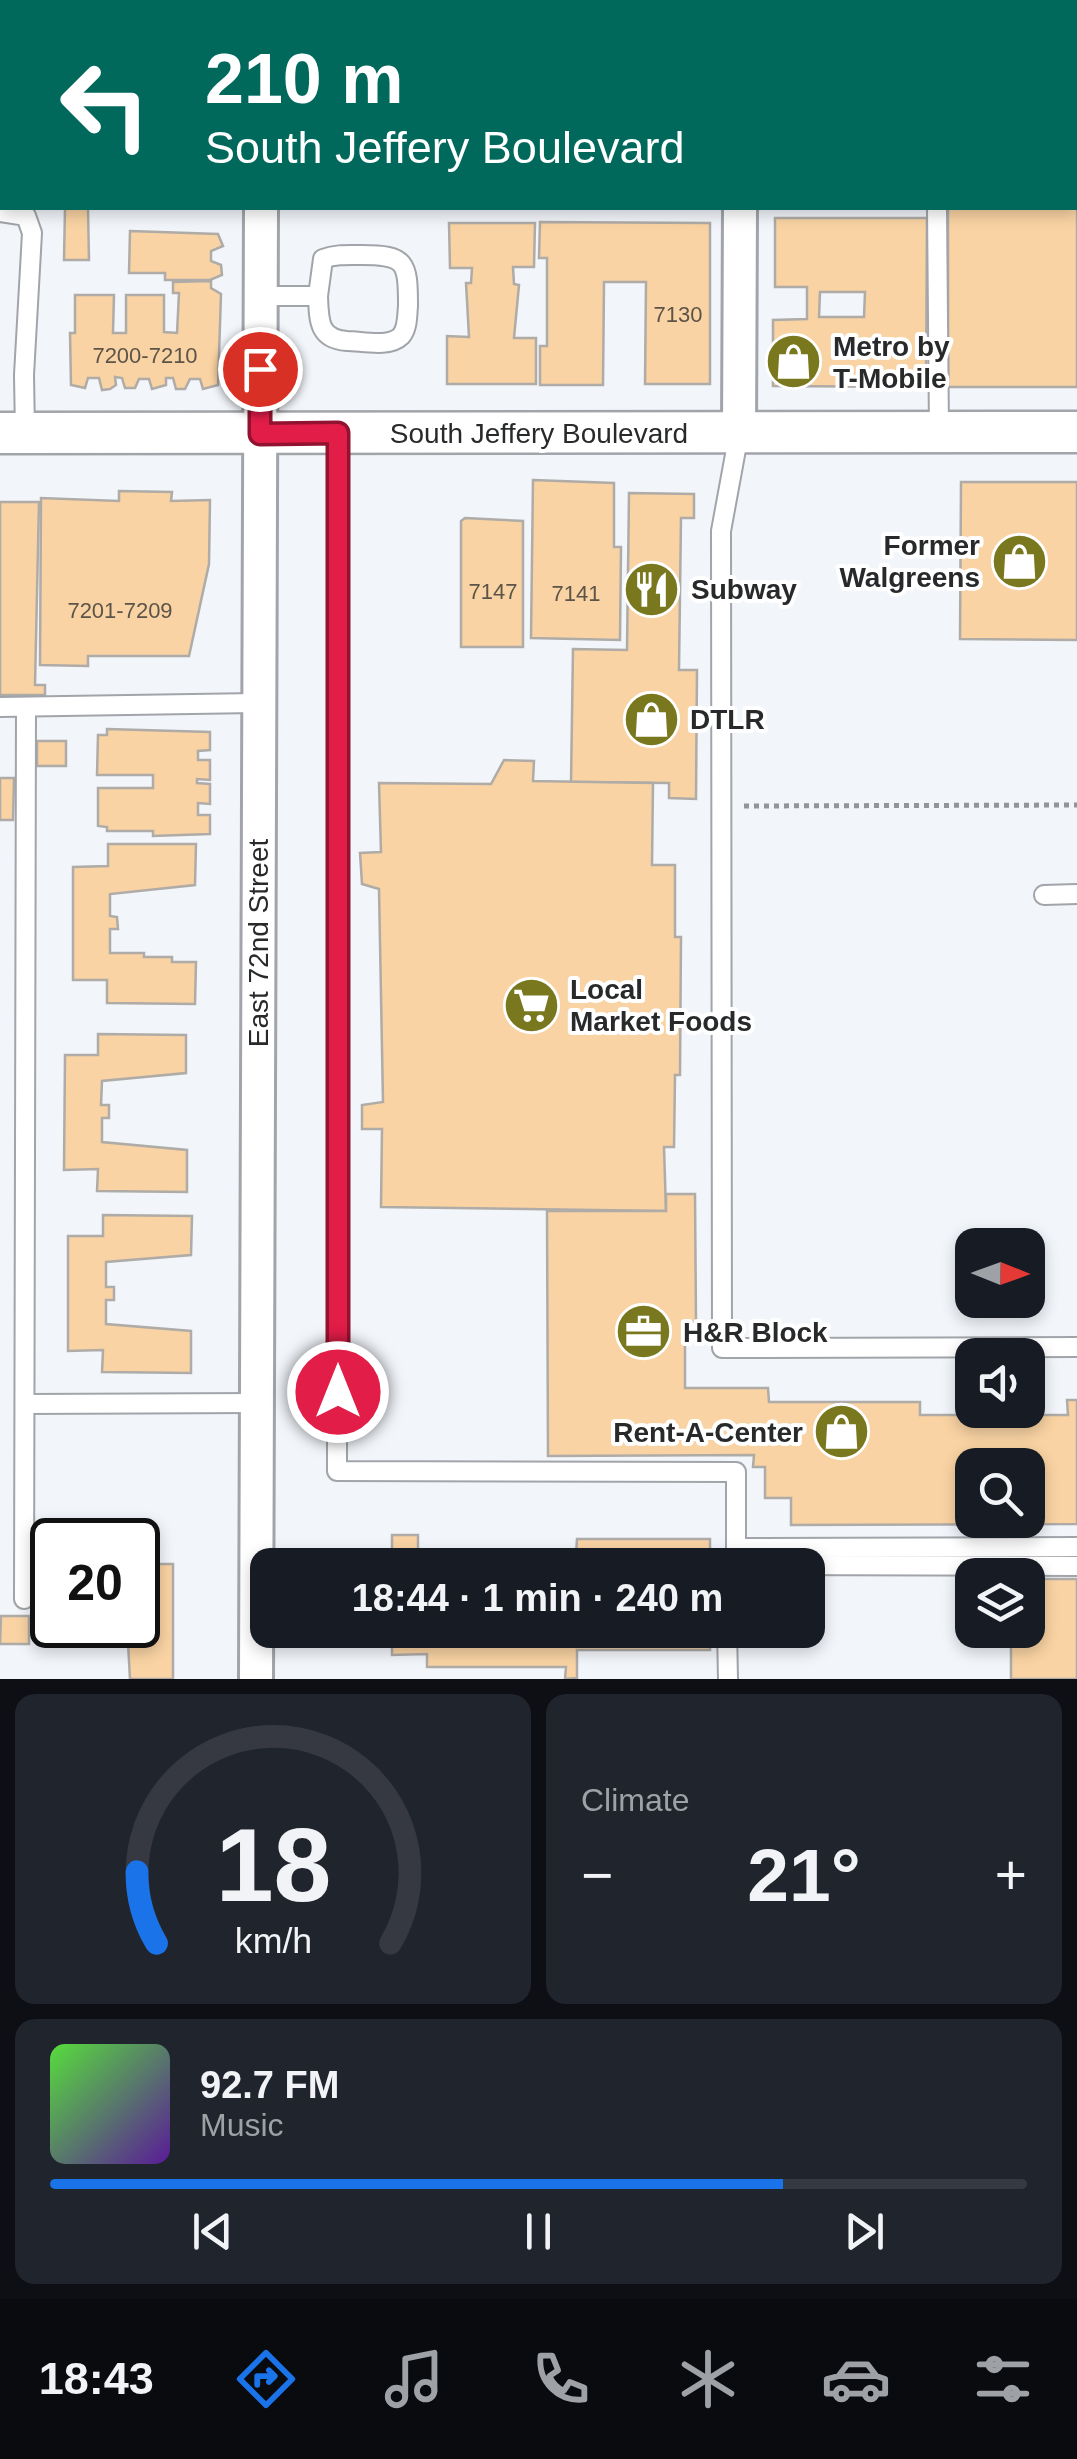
<!DOCTYPE html>
<html lang="en">
<head>
<meta charset="utf-8">
<style>
  :root { --surface:#171b24; --page:#20242c; --text:#f1f3f6; --muted:#9ea1a6; --line:#363941; --accent:#1a73e8 }
  body { margin:0; font-family:Arial,sans-serif; background:var(--page); color:var(--text); height:100vh; display:flex; flex-direction:column; font-size:38px; white-space:nowrap }
  * { box-sizing:border-box; margin:0 }
  p { font-size:32px; color:var(--muted) }
  .icon { flex:none; width:55px; height:55px; fill:none; stroke:currentColor; stroke-width:2; stroke-linecap:round; stroke-linejoin:round }
  .map { position:relative; height:1679px; overflow:hidden }
  .drawer { display:flex; flex-direction:column; gap:15px; padding:15px; background:#0d0f14; flex:1 }
  .drawer>* { flex:none }
  .guide { position:absolute; left:0px; top:0px; width:1078px; height:210px; box-shadow:0 5px 15px #0003; background:#00695c; color:#fff; overflow:hidden }
  .needle { width:65px; rotate:91deg }
  .tools { position:absolute; left:955px; top:1228px; display:grid; gap:20px }
  .tools a { display:grid; place-items:center; width:90px; height:90px; border-radius:20px; background:var(--surface); box-shadow:0 5px 15px #0003; font-size:50px }
  .speed { position:absolute; left:30px; top:1518px; display:flex; gap:20px; font-size:50px; font-weight:700; text-align:center }
  .speed>* { display:grid; place-content:center; width:130px; height:130px; border-radius:50%; background:var(--surface); box-shadow:0 5px 15px #0003; line-height:1 }
  .speed .limit { border:5px solid #111; border-radius:15px; background:#fff; color:#111 }
  .pin { position:absolute; display:grid; place-items:center; width:85px; height:85px; color:#fff; margin:-42px; border:5px solid #fff; border-radius:50%; box-shadow:0 2px 10px #0007 }
  .me { position:absolute; width:110px; margin:-55px; rotate:0deg; stroke-linejoin:round; filter:drop-shadow(0 0 8px #0008) }
  .turn { display:flex; align-items:center; gap:35px; height:210px; padding:0 40px; font-size:45px }
  .turn .icon { width:130px; height:130px; stroke-width:2.5 }
  .turn b { display:block; font-size:70px; line-height:85px }
  .big { font-size:75px; font-weight:800; line-height:1.1 }
  .drawer .card { flex:1; display:flex; flex-direction:column; justify-content:center; gap:15px; min-width:0; padding:0 35px; border-radius:20px; background:var(--page) }
  .drawer .dial { align-items:center; gap:0 }
  .dial svg { height:260px; overflow:visible; fill:none; stroke:var(--line); stroke-width:7; stroke-linecap:round; text-anchor:middle }
  .dial text { fill:var(--text); stroke:none }
  .song { display:flex; align-items:center; gap:30px }
  .cover { width:120px; height:120px; border-radius:15px; background:linear-gradient(135deg,hsl(110 70% 55%),hsl(270 70% 35%)) }
  .played { height:10px; border-radius:5px; background:linear-gradient(90deg,var(--accent) 75%,var(--line) 75%) }
  .keys { display:flex; justify-content:space-around; direction:ltr }
  .heat { display:flex; justify-content:space-between; align-items:center; font-size:55px; direction:ltr }
  .drawer .tiles { flex:1; display:grid; gap:15px; grid-template-columns:1fr 1fr }
  .card:last-child { grid-column:span 2 }
  .trip { position:absolute; left:250px; top:1548px; width:575px; height:100px; border-radius:20px; background:var(--surface); box-shadow:0 5px 15px #0003; font-weight:800; line-height:100px; text-align:center }
  .tab-bar { display:flex; height:160px; justify-content:space-around; align-items:center; background:#090b0e; color:var(--muted) }
  .tab-bar .icon { width:70px; height:70px }
  .tab-bar .active { color:var(--accent) }
  .tab-bar b { font-size:45px; color:var(--text) }
  .map>svg:first-child { display:block }
  .building { fill:#f9d3a3; stroke:#afaba7; stroke-width:2.5; fill-rule:evenodd }
  .lines { fill:none; stroke-linecap:round; stroke-linejoin:round }
  .service-casing { stroke:#a1a4a9; stroke-width:22 }
  .minor-casing { stroke:#a1a4a9; stroke-width:38 }
  .tertiary-casing { stroke:#a1a4a9; stroke-width:45 }
  .path { stroke:#929497; stroke-width:5; stroke-dasharray:5 5; stroke-linecap:butt }
  .service { stroke:#fff; stroke-width:18 }
  .minor { stroke:#fff; stroke-width:32 }
  .tertiary { stroke:#fff; stroke-width:40 }
  .route-casing { stroke:#92132f; stroke-width:25 }
  .route { stroke:#e11d48; stroke-width:18 }
  .labels { text-anchor:middle; stroke-width:8; stroke-linejoin:round; paint-order:stroke }
  .number-label { font-size:22px; fill:#5c5448 }
  .poi-label { font-size:28px; font-weight:bold; fill:#28292a; stroke:#fff; text-anchor:start }
  .street-label { font-size:28px; fill:#28292a; stroke:#fff }
</style>
</head>
<body>
<div class="map">
<svg width="1077" height="1679" viewBox="0 0 1077 1679">
  <rect width="100%" height="100%" fill="#f2f5fa"/>
  <g class="building">
    <rect x="551" y="0" width="158" height="2"/>
    <polygon points="948,0 1077,0 1077,387 948,387 948,208 1075,208 1075,2"/>
    <polygon points="65,208 88,208 89,260 64,260"/>
    <path d="M775 218H927L926 387 773 386V320L807 319V287H775ZM820 292H865L864 317H819Z"/>
    <polygon points="540,222 710,223 710,384 645,384 646,282 604,282 603,385 540,385 540,346 547,346 547,258 539,258"/>
    <polygon points="449,223 535,223 534,267 513,267 514,284 519,285 514,338 536,338 536,384 447,384 447,336 469,337 466,283 471,283 472,268 450,268"/>
    <polygon points="130,231 218,234 223,246 211,251 211,261 221,265 222,275 210,280 165,280 165,273 129,273"/>
    <polygon points="211,281 211,288 221,294 218,385 203,389 200,379 190,379 185,389 176,389 173,378 166,378 166,385 152,389 149,379 139,379 135,388 125,388 122,378 115,377 116,385 110,389 102,390 99,378 88,378 85,388 71,385 70,333 75,333 75,295 114,295 113,333 126,333 126,295 164,295 164,332 177,333 179,293 173,293 173,282"/>
    <polygon points="533,480 614,483 614,547 621,547 620,640 531,638"/>
    <polygon points="961,482 1077,482 1077,640 960,639"/>
    <polygon points="119,491 172,492 171,501 210,500 209,564 189,656 88,656 88,666 40,665 41,498 119,501"/>
    <polygon points="629,493 694,494 694,518 681,518 679,670 697,670 696,799 669,798 669,783 571,782 573,649 627,650"/>
    <polygon points="0,502 39,502 35,685 45,685 45,695 0,695"/>
    <polygon points="465,518 523,521 523,647 461,647 461,521"/>
    <polygon points="107,729 210,732 210,750 198,751 198,760 210,760 210,780 197,779 197,783 210,784 210,804 198,803 198,815 210,815 210,834 153,836 153,831 107,831 107,827 98,826 98,788 153,788 153,775 97,775 98,735 107,735"/>
    <rect x="37" y="741" width="29" height="25"/>
    <polygon points="504,760 534,761 533,781 653,783 652,865 675,865 675,937 681,937 680,1075 675,1075 674,1147 664,1147 666,1211 381,1207 382,1129 362,1129 362,1105 383,1102 379,889 362,884 360,853 381,852 379,783 491,784"/>
    <polygon points="0,778 14,778 13,820 0,820"/>
    <polygon points="108,844 196,844 195,885 110,894 110,916 117,917 118,929 110,929 110,953 144,953 144,957 172,957 172,962 196,962 195,1004 107,1003 107,980 73,980 73,867 108,866"/>
    <polygon points="98,1034 186,1035 186,1073 102,1081 101,1105 109,1105 109,1118 102,1118 102,1142 187,1150 187,1192 97,1191 98,1169 64,1170 65,1055 98,1055"/>
    <path d="M666 1194H695L696 1322H685V1388H768L769 1402H920V1415H1068L1067 1400H1077V1524L791 1525V1498H765V1467H753L754 1455 548 1456 547 1211H666ZM972 1465H1028V1520H972Z"/>
    <polygon points="103,1215 192,1216 191,1255 106,1262 106,1287 114,1287 114,1300 106,1300 106,1324 191,1331 191,1373 102,1372 103,1350 68,1351 68,1236 103,1236"/>
    <polygon points="392,1535 418,1535 418,1554 576,1555 577,1539 710,1539 710,1565 353,1565 353,1553 392,1554"/>
    <polygon points="138,1564 173,1564 173,1679 130,1679 127,1625 138,1625"/>
    <polygon points="1028,1579 1077,1579 1077,1679 1011,1679 1011,1630 1028,1630"/>
    <polygon points="1,1616 29,1616 29,1644 0,1644"/>
    <polygon points="352,1630 710,1630 710,1650 577,1650 577,1678 565,1679 566,1667 427,1667 427,1654 392,1655 392,1637 352,1637"/>
  </g>
  <g class="lines">
    <defs>
      <g id="service">
        <polyline points="936,0 936,2"/>
        <polyline points="937,208 939,432"/>
        <polyline points="0,212 26,216 32,233 24,375 25,433"/>
        <path d="M260 296H318C319 320 318 339 347 341 362 341 389 348 401 336 408 328 407 315 408 306 408 262 406 255 362 255 348 255 336 254 323 259L318 296"/>
        <polyline points="338,433 337,1471 736,1472 736,1548 1077,1547"/>
        <polyline points="739,433 721,531 722,1348 1077,1347"/>
        <polyline points="0,707 259,703"/>
        <polyline points="1044,895 1077,894"/>
        <polyline points="25,1404 256,1403"/>
        <polyline points="727,1565 1077,1566"/>
        <polyline points="24,1599 26,707"/>
        <polyline points="727,1630 728,1679"/>
      </g>
      <g id="minor">
        <polyline points="261,2 261,0"/>
        <polyline points="740,2 741,0"/>
        <polyline points="739,433 740,208"/>
        <polyline points="256,1679 261,208"/>
      </g>
      <polyline id="tertiary" points="0,433 1077,432"/>
    </defs>
    <use href="#service" class="service-casing"/>
    <use href="#minor" class="minor-casing"/>
    <use href="#tertiary" class="tertiary-casing"/>
    <polyline class="path" points="744,806 1077,805"/>
    <use href="#service" class="service"/>
    <use href="#minor" class="minor"/>
    <use href="#tertiary" class="tertiary"/>
  </g>
  <g class="lines">
    <defs>
      <polyline id="route" points="260,369 260,434 338,433 338,1392"/>
    </defs>
    <use href="#route" class="route-casing"/>
    <use href="#route" class="route"/>
  </g>
  <defs>
    <symbol id="shop-disc" viewBox="-11 -11 22 22"><circle r="9.5" fill="#7a781e" stroke="#fff"/><path d="M-5-2.5h2.3a2.7 3.5 0 0 1 5.4 0H5L5.5 6h-11ZM-1.5-2.5h3a1.5 2.3 0 0 0-3 0Z" fill="#fff"/></symbol>
    <symbol id="restaurant-disc" viewBox="-11 -11 22 22"><circle r="9.5" fill="#7a781e" stroke="#fff"/><path d="M-5-6h1v4h1v-4h1v4h1v-4h1v5L-1.5 .5V6h-2V.5L-5-1ZM5-6V6H3V1.5H1.5Q1.5-4 5-6Z" fill="#fff"/></symbol>
    <symbol id="supermarket-disc" viewBox="-11 -11 22 22"><circle r="9.5" fill="#7a781e" stroke="#fff"/><path d="M-6-5.5h2.5l.6 2H6L4.5 2H-2.5L-4.4-4H-6ZM-1.5 3.2a1.3 1.3 0 1 0 .1 0ZM3 3.2a1.3 1.3 0 1 0 .1 0Z" fill="#fff"/></symbol>
    <symbol id="office-disc" viewBox="-11 -11 22 22"><circle r="9.5" fill="#7a781e" stroke="#fff"/><path d="M-6-3h4V-5.5h4V-3h4V5H-6ZM-1-4.5V-3h2v-1.5ZM-6 0V1H6V0Z" fill="#fff"/></symbol>
  </defs>
  <g fill-rule="evenodd">
    <use href="#shop-disc" x="762" y="330" width="63" height="63"/>
    <use href="#shop-disc" x="988" y="530" width="63" height="63"/>
    <use href="#restaurant-disc" x="620" y="558" width="63" height="63"/>
    <use href="#shop-disc" x="620" y="688" width="63" height="63"/>
    <use href="#supermarket-disc" x="500" y="974" width="63" height="63"/>
    <use href="#office-disc" x="612" y="1300" width="63" height="63"/>
    <use href="#shop-disc" x="810" y="1400" width="63" height="63"/>
  </g>
  <g class="labels">
    <g class="number-label">
      <text x="678" y="322">7130</text>
      <text x="145" y="363">7200-7210</text>
      <text x="493" y="599">7147</text>
      <text x="576" y="601">7141</text>
      <text x="120" y="618">7201-7209</text>
    </g>
    <g class="poi-label">
      <text x="833" y="356">Metro by<tspan x="833" dy="32">T-Mobile</tspan></text>
      <text x="980" y="555" text-anchor="end">Former<tspan x="980" dy="32">Walgreens</tspan></text>
      <text x="691" y="599">Subway</text>
      <text x="690" y="729">DTLR</text>
      <text x="570" y="999">Local<tspan x="570" dy="32">Market Foods</tspan></text>
      <text x="683" y="1342">H&amp;R Block</text>
      <text x="803" y="1442" text-anchor="end">Rent-A-Center</text>
    </g>
    <g class="street-label">
      <text x="539" y="443">South Jeffery Boulevard</text>
      <text transform="translate(258 943) rotate(-90)" y="10">East 72nd Street</text>
    </g>
  </g>
</svg>
<div class="tools">
<a><svg class="needle" viewBox="-14 -14 28 28"><path d="M0-13l5 13h-10z" fill="#e53935"/><path d="M0 13l5-13h-10z" fill="#9ea1a6"/></svg></a>
<a><svg class="icon" aria-label="sound" viewBox="0 0 24 24"><path d="M4 9h4l5-4v14l-5-4H4zM17 9q2 3 0 6"/></svg></a>
<a><svg class="icon" aria-label="search" viewBox="0 0 24 24"><circle cx="10" cy="10" r="6"/><path d="M15 15l6 6"/></svg></a>
<a><svg class="icon" aria-label="layers" viewBox="0 0 24 24"><path d="M12 4l9 5-9 5-9-5zM3 14l9 5 9-5"/></svg></a>
</div>
<div class="speed"><div class="limit">20</div></div>
<div class="pin" style="left:260px;top:369px;background:#d93025"><svg class="icon" aria-label="arrive" viewBox="0 0 24 24"><path d="M6 21V4h12l-3 4 3 4H6"/></svg></div>
<svg class="me" style="left:338px;top:1392px" viewBox="-20 -20 40 40"><circle r="17" fill="#e11d48" stroke="#fff" stroke-width="3"/><path d="M0-11L8 9 0 5-8 9z" fill="#fff"/></svg>
<div class="trip">18:44 · 1 min · 240 m</div>
<div class="guide">
<div class="turn"><svg class="icon" aria-label="left" viewBox="0 0 24 24"><path d="M17 20v-9H6M10 6l-5 5 5 5"/></svg><div><b>210 m</b>South Jeffery Boulevard</div></div>
</div>
</div>
<section class="drawer">
<div class="tiles">
<div class="card dial"><svg viewBox="0 0 100 80">
<path d="M14 69A42 42 0 1 1 86 69"/>
<path d="M14 69A42 42 0 0 1 8 47" stroke="#1a73e8"/>
<text x="50" y="56" font-size="32" font-weight="700">18</text>
<text x="50" y="72" font-size="11">km/h</text>
</svg></div>
<div class="card"><p>Climate</p>
<div class="heat"><a>−</a><b class="big">21°</b><a>+</a></div>
</div>
<div class="card">
<div class="song"><i class="cover"></i><div><b>92.7 FM</b><p>Music</p></div></div>
<div class="played"></div>
<div class="keys"><svg class="icon" aria-label="previous" viewBox="0 0 24 24"><path d="M18 5L8 12l10 7zM5 5v14"/></svg><svg class="icon" aria-label="pause" viewBox="0 0 24 24"><path d="M8 5v14M16 5v14"/></svg><svg class="icon" aria-label="next" viewBox="0 0 24 24"><path d="M6 5l10 7-10 7zM19 5v14"/></svg></div>
</div>
</div>
</section>
<nav class="tab-bar">
<b>18:43</b>
<svg class="icon active" aria-label="directions" viewBox="0 0 24 24"><path d="M12 3l9 9-9 9-9-9zM9 14v-3h6M13 9l2 2-2 2"/></svg>
<svg class="icon" aria-label="music" viewBox="0 0 24 24"><path d="M9 18V5l10-2v13"/><circle cx="6" cy="18" r="3"/><circle cx="16" cy="16" r="3"/></svg>
<svg class="icon" aria-label="phone" viewBox="0 0 24 24"><path d="M5 4h4l2 5-3 2q2 4 5 5l2-3 5 2v4C11 20 4 13 5 4z"/></svg>
<svg class="icon" aria-label="climate" viewBox="0 0 24 24"><path d="M12 3v18M4 7l16 10M4 17L20 7"/></svg>
<svg class="icon" aria-label="car" viewBox="0 0 24 24"><path d="M5 17H2v-5l4-1 3-4h7l3 4 3 1v5h-3M9 17h6M6 11h13"/><circle cx="7" cy="17" r="2"/><circle cx="17" cy="17" r="2"/></svg>
<svg class="icon" aria-label="filters" viewBox="0 0 24 24"><path d="M4 7h16M4 17h16"/><circle cx="9" cy="7" r="2"/><circle cx="15" cy="17" r="2"/></svg>
</nav>
</body>
</html>
